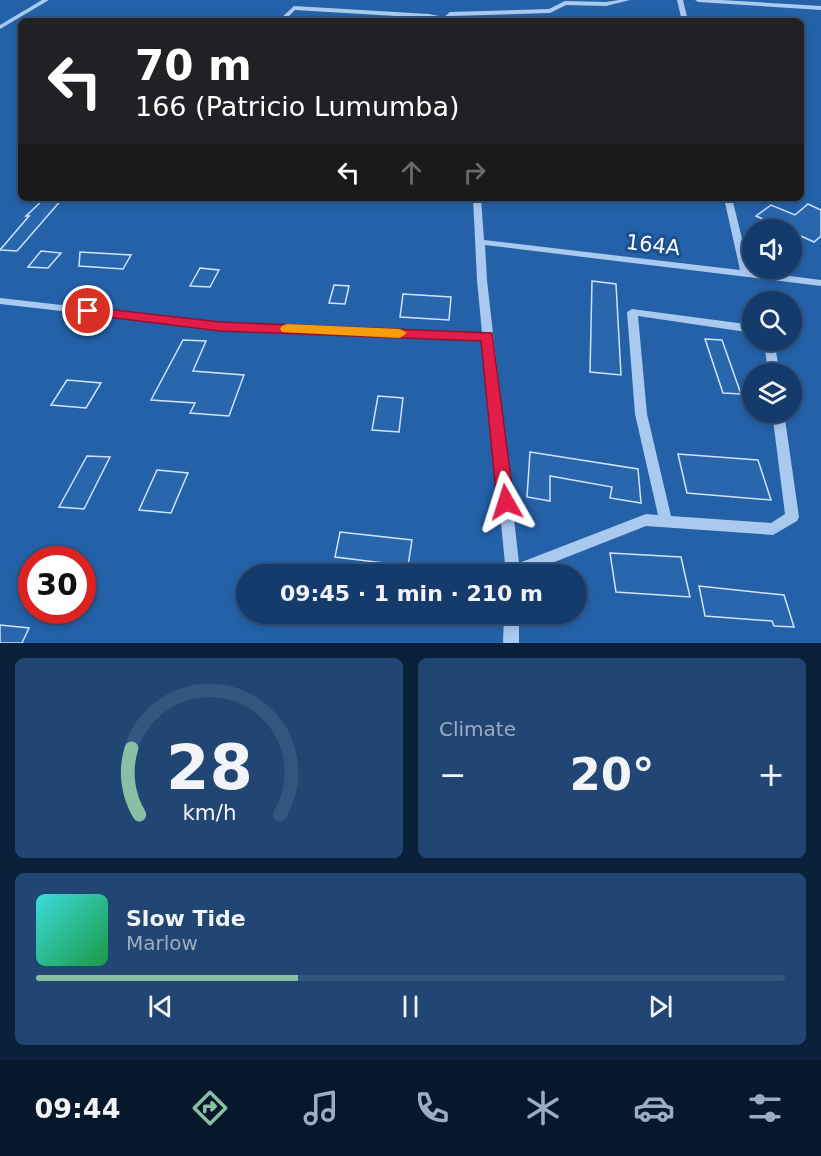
<!DOCTYPE html>
<html lang="en">
<head>
<meta charset="utf-8">
<style>
  :root { --surface:#143b6b; --page:#214673; --text:#f1f3f6; --muted:#9dadc1; --line:#33557e; --accent:#8abfa5 }
  body { margin:0; font-family:"DejaVu Sans",sans-serif; background:var(--page); color:var(--text); height:100vh; display:flex; flex-direction:column; font-size:22px; white-space:nowrap }
  * { box-sizing:border-box; margin:0 }
  p { font-size:20px; color:var(--muted) }
  .icon { flex:none; width:33px; height:33px; fill:none; stroke:currentColor; stroke-width:2; stroke-linecap:round; stroke-linejoin:round }
  .map { position:relative; height:643px; overflow:hidden }
  .details { display:flex; flex-direction:column; gap:15px; padding:15px; background:#0b203b; flex:1 }
  .details>* { flex:none }
  .hud { position:absolute; left:18px; top:18px; width:786px; height:183px; border-radius:9px; box-shadow:0 3px 9px #0003,0 0 0 2px var(--line); background:#202124; color:#fff; overflow:hidden }
  .controls { position:absolute; left:742px; top:219px; display:grid; gap:12px }
  .controls a { display:grid; place-items:center; width:60px; height:60px; border-radius:50%; background:var(--surface); box-shadow:0 3px 9px #0003,0 0 0 2px var(--line); font-size:30px }
  .speed { position:absolute; left:18px; top:546px; display:flex; gap:12px; font-size:30px; font-weight:700; text-align:center }
  .speed>* { display:grid; place-content:center; width:78px; height:78px; border-radius:50%; background:var(--surface); box-shadow:0 3px 9px #0003,0 0 0 2px var(--line); line-height:1 }
  .speed .limit { border:9px solid #d22; background:#fff; color:#111 }
  .pin { position:absolute; display:grid; place-items:center; width:51px; height:51px; color:#fff; margin:-26px; border:3px solid #fff; border-radius:50%; box-shadow:0 2px 6px #0007 }
  .me { position:absolute; width:66px; margin:-33px; rotate:354deg; stroke-linejoin:round; filter:drop-shadow(0 0 4px #0008) }
  .turn { display:flex; align-items:center; gap:21px; height:126px; padding:0 18px; font-size:27px }
  .turn .icon { width:78px; height:78px; stroke-width:2.5 }
  .turn b { display:block; font-size:42px; line-height:51px }
  .lanes { display:flex; align-items:center; height:57px; padding:0 18px; background:#0003; justify-content:center; gap:30px; direction:ltr }
  .lanes .off { opacity:.35 }
  .big { font-size:45px; font-weight:600; line-height:1.1 }
  .details .widget { flex:1; display:flex; flex-direction:column; justify-content:center; gap:9px; min-width:0; padding:0 21px; border-radius:9px; background:var(--page) }
  .details .dial { align-items:center; gap:0 }
  .dial svg { height:156px; overflow:visible; fill:none; stroke:var(--line); stroke-width:7; stroke-linecap:round; text-anchor:middle }
  .dial text { fill:var(--text); stroke:none }
  .song { display:flex; align-items:center; gap:18px }
  .cover { width:72px; height:72px; border-radius:9px; background:linear-gradient(135deg,hsl(180 70% 55%),hsl(140 70% 35%)) }
  .played { height:6px; border-radius:3px; background:linear-gradient(90deg,var(--accent) 35%,var(--line) 35%) }
  .keys { display:flex; justify-content:space-around; direction:ltr }
  .heat { display:flex; justify-content:space-between; align-items:center; font-size:33px; direction:ltr }
  .details .tiles { flex:1; display:grid; gap:15px; grid-template-columns:1fr 1fr }
  .widget:last-child { grid-column:span 2 }
  .trip { position:absolute; left:236px; top:564px; width:351px; height:60px; border-radius:30px; background:var(--surface); box-shadow:0 3px 9px #0003,0 0 0 2px var(--line); font-weight:600; line-height:60px; text-align:center }
  .tabs { display:flex; height:96px; justify-content:space-around; align-items:center; background:#08182b; color:var(--muted) }
  .tabs .icon { width:42px; height:42px }
  .tabs .current { color:var(--accent) }
  .tabs b { font-size:27px; color:var(--text) }
  .map>svg:first-child { display:block }
  .green { fill:#2461a8; fill-rule:evenodd }
  .building { fill:#2a66ad; stroke:#cfe3fa; stroke-width:1.5 }
  .lines { fill:none; stroke-linecap:round; stroke-linejoin:round }
  .minor { fill:#a9c9ee; fill-rule:evenodd }
  .route { fill:#e11d48; stroke:#92132f; stroke-width:1.5 }
  .slow { fill:#f59e0b }
  .labels { text-anchor:middle; stroke-width:6; stroke-linejoin:round; paint-order:stroke }
  .street-label { font-size:21px; fill:#fff; stroke:#1b4f8f }
</style>
</head>
<body>
<div class="map">
<svg width="821" height="643" viewBox="0 0 821 643">
  <rect width="100%" height="100%" fill="#1b4f8f"/>
  <path class="green" d="M0 0H821V643H0ZM21 21H801V198H21ZM753 230H792V268H753ZM753 302H792V340H753ZM753 374H792V412H753ZM32 560H82V610H32ZM246 574H576V614H246Z"/>
  <g class="building">
    <polygon points="45,198 63,198 17,251 0,250 29,216 26,216"/>
    <polygon points="808,204 821,210 821,236 814,242 792,232 792,230 787,230 756,216 771,205 795,215"/>
    <polygon points="41,251 61,253 48,268 28,267"/>
    <polygon points="80,252 131,255 123,269 79,266"/>
    <polygon points="200,268 219,270 210,287 190,286"/>
    <polygon points="592,281 616,284 621,375 590,372"/>
    <polygon points="334,285 349,286 345,304 329,303"/>
    <polygon points="403,294 451,297 449,320 400,317"/>
    <polygon points="705,339 722,340 741,394 723,393"/>
    <polygon points="183,340 206,341 193,371 244,375 229,416 190,413 195,403 151,400"/>
    <polygon points="67,380 101,383 86,408 51,405"/>
    <polygon points="378,396 403,398 399,432 372,430"/>
    <polygon points="530,452 638,469 641,503 610,498 612,487 550,476 550,501 527,497"/>
    <polygon points="678,454 758,460 771,500 687,493"/>
    <polygon points="87,456 110,457 84,509 59,507"/>
    <polygon points="157,470 188,473 171,513 139,510"/>
    <polygon points="340,532 412,540 408,566 335,557"/>
    <polygon points="610,553 681,557 690,597 616,592"/>
    <polygon points="699,586 784,595 794,627 774,626 772,621 705,616"/>
    <polygon points="0,625 29,628 22,643 0,643"/>
  </g>
  <g class="lines">
    <g class="minor">
      <polygon points="42,0 49,0 0,29 0,25"/>
      <polygon points="619,0 630,0 606,6 566,5 550,13 452,16 446,21 429,18 295,10 284,21 278,21 294,6 429,14 444,17 450,12 549,9 565,1 606,2"/>
      <polygon points="677,0 683,0 688,21 682,21"/>
      <polygon points="695,0 722,0 821,6 821,10 698,2"/>
      <polygon points="473,198 481,198 484,240 740,270 724,198 732,198 750,271 821,280 821,286 485,245 487,280 519,563 646,514 658,515 635,414 627,312 632,309 753,325 753,333 638,316 647,414 671,516 771,523 785,514 772,412 784,412 799,517 797,521 773,535 646,526 524,574 506,574 483,340 220,329 0,304 0,298 220,323 482,333 477,280"/>
      <polygon points="764,340 774,340 780,374 768,374"/>
      <polygon points="504,614 519,614 519,643 503,643"/>
    </g>
  </g>
  <polygon class="route" points="88,307 220,322 492,333 514,502 512,507 506,509 499,507 497,502 481,341 220,331 83,314 81,311"/>
  <polygon class="slow" points="287,324 400,329 407,333 400,338 282,332 280,329 282,326"/>
  <g class="labels">
    <g class="street-label">
      <text transform="translate(653 245) rotate(7)" y="7">164A</text>
    </g>
  </g>
</svg>
<div class="controls">
<a><svg class="icon" aria-label="sound" viewBox="0 0 24 24"><path d="M4 9h4l5-4v14l-5-4H4zM17 9q2 3 0 6"/></svg></a>
<a><svg class="icon" aria-label="search" viewBox="0 0 24 24"><circle cx="10" cy="10" r="6"/><path d="M15 15l6 6"/></svg></a>
<a><svg class="icon" aria-label="layers" viewBox="0 0 24 24"><path d="M12 4l9 5-9 5-9-5zM3 14l9 5 9-5"/></svg></a>
</div>
<div class="speed"><div class="limit">30</div></div>
<div class="pin" style="left:88px;top:311px;background:#d93025"><svg class="icon" aria-label="arrive" viewBox="0 0 24 24"><path d="M6 21V4h12l-3 4 3 4H6"/></svg></div>
<svg class="me" style="left:506px;top:502px" viewBox="-20 -20 40 40"><path d="M0-17L14 15 0 8-14 15z" fill="#e11d48" stroke="#fff" stroke-width="4"/></svg>
<div class="trip">09:45 · 1 min · 210 m</div>
<div class="hud">
<div class="turn"><svg class="icon" aria-label="left" viewBox="0 0 24 24"><path d="M17 20v-9H6M10 6l-5 5 5 5"/></svg><div><b>70 m</b>166 (Patricio Lumumba)</div></div>
<div class="lanes"><svg class="icon" aria-label="left" viewBox="0 0 24 24"><path d="M17 20v-9H6M10 6l-5 5 5 5"/></svg><svg class="icon off" aria-label="ahead" viewBox="0 0 24 24"><path d="M12 20V5M6 11l6-6 6 6"/></svg><svg class="icon off" aria-label="right" viewBox="0 0 24 24"><path d="M7 20v-9h11M14 6l5 5-5 5"/></svg></div>
</div>
</div>
<section class="details">
<div class="tiles">
<div class="widget dial"><svg viewBox="0 0 100 80">
<path d="M14 69A42 42 0 1 1 86 69"/>
<path d="M14 69A42 42 0 0 1 10 35" stroke="#8abfa5"/>
<text x="50" y="56" font-size="32" font-weight="700">28</text>
<text x="50" y="72" font-size="11">km/h</text>
</svg></div>
<div class="widget"><p>Climate</p>
<div class="heat"><a>−</a><b class="big">20°</b><a>+</a></div>
</div>
<div class="widget">
<div class="song"><i class="cover"></i><div><b>Slow Tide</b><p>Marlow</p></div></div>
<div class="played"></div>
<div class="keys"><svg class="icon" aria-label="previous" viewBox="0 0 24 24"><path d="M18 5L8 12l10 7zM5 5v14"/></svg><svg class="icon" aria-label="pause" viewBox="0 0 24 24"><path d="M8 5v14M16 5v14"/></svg><svg class="icon" aria-label="next" viewBox="0 0 24 24"><path d="M6 5l10 7-10 7zM19 5v14"/></svg></div>
</div>
</div>
</section>
<nav class="tabs">
<b>09:44</b>
<svg class="icon current" aria-label="directions" viewBox="0 0 24 24"><path d="M12 3l9 9-9 9-9-9zM9 14v-3h6M13 9l2 2-2 2"/></svg>
<svg class="icon" aria-label="music" viewBox="0 0 24 24"><path d="M9 18V5l10-2v13"/><circle cx="6" cy="18" r="3"/><circle cx="16" cy="16" r="3"/></svg>
<svg class="icon" aria-label="phone" viewBox="0 0 24 24"><path d="M5 4h4l2 5-3 2q2 4 5 5l2-3 5 2v4C11 20 4 13 5 4z"/></svg>
<svg class="icon" aria-label="climate" viewBox="0 0 24 24"><path d="M12 3v18M4 7l16 10M4 17L20 7"/></svg>
<svg class="icon" aria-label="car" viewBox="0 0 24 24"><path d="M5 17H2v-5l4-1 3-4h7l3 4 3 1v5h-3M9 17h6M6 11h13"/><circle cx="7" cy="17" r="2"/><circle cx="17" cy="17" r="2"/></svg>
<svg class="icon" aria-label="filters" viewBox="0 0 24 24"><path d="M4 7h16M4 17h16"/><circle cx="9" cy="7" r="2"/><circle cx="15" cy="17" r="2"/></svg>
</nav>
</body>
</html>
